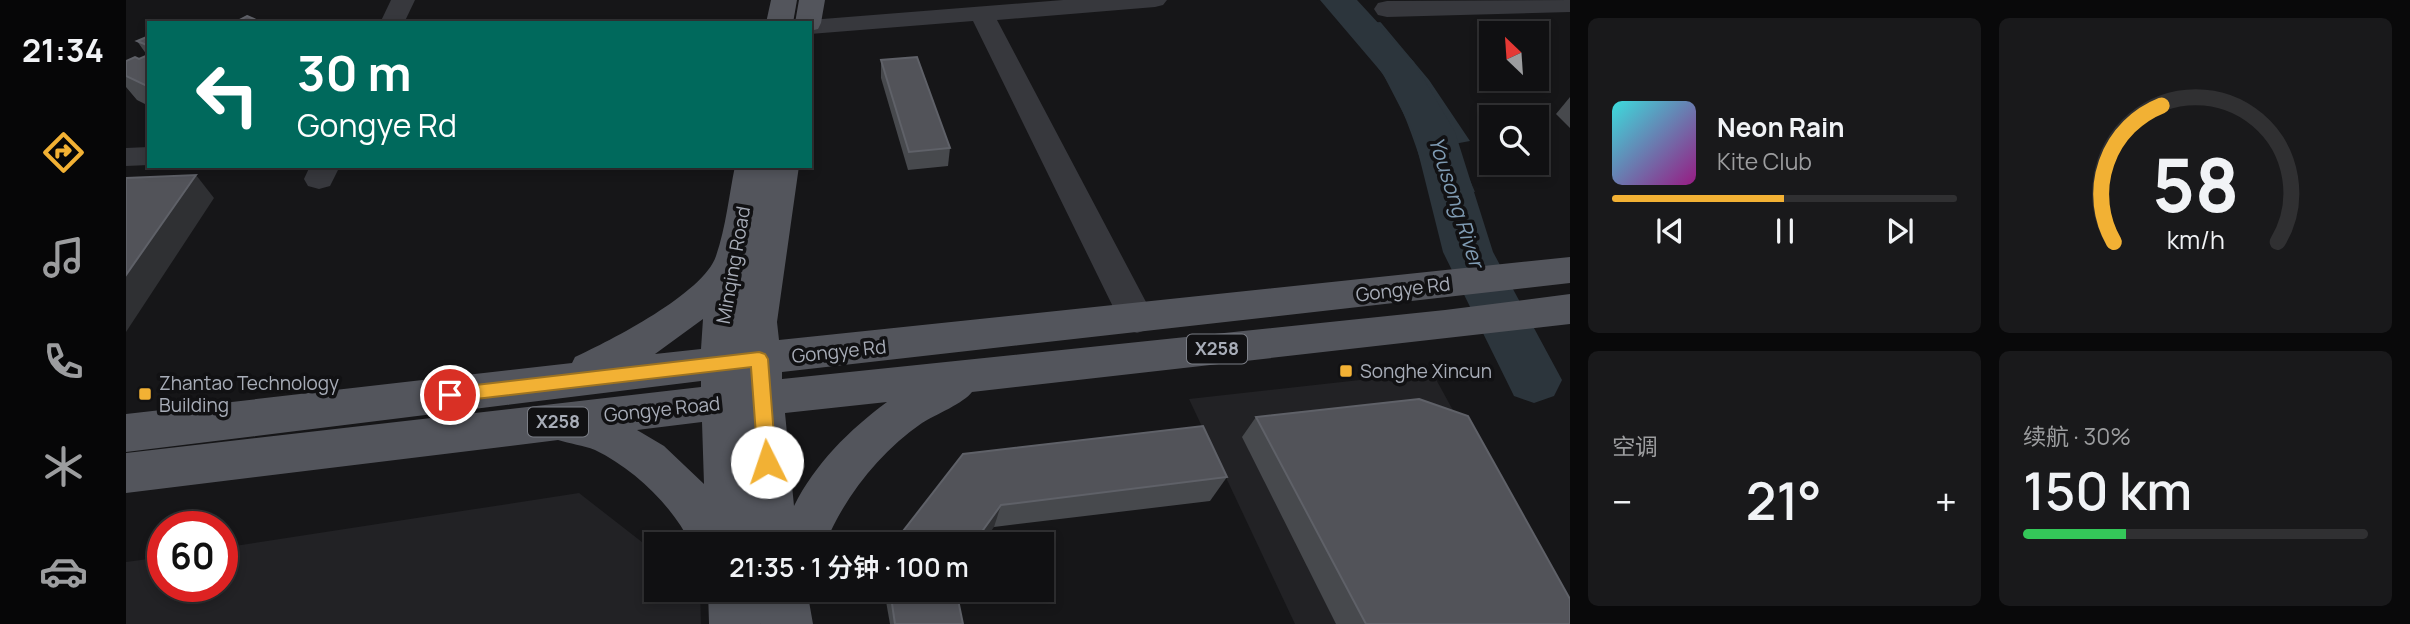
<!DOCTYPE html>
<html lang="zh">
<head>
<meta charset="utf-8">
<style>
  :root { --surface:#101012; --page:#19191b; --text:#f1f3f6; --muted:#9c9d9f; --line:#303032; --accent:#f2b134 }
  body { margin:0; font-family:Manrope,"Noto Sans SC",sans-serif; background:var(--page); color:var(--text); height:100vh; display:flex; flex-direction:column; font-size:26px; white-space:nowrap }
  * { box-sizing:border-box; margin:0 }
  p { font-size:23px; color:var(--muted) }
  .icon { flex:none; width:38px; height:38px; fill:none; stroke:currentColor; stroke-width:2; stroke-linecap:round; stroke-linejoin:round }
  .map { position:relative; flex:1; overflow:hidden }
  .side { display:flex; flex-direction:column; gap:18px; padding:18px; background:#09090a; width:840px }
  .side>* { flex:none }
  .guide { position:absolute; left:21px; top:21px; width:665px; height:147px; border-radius:0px; box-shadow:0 4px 10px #0003,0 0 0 2px var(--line); background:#00695c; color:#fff; overflow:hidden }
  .needle { width:46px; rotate:335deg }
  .buttons { position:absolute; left:1353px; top:21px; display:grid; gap:14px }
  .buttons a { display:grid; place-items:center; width:70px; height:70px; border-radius:0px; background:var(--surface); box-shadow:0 4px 10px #0003,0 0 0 2px var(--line); font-size:35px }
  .speed { position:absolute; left:21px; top:511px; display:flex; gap:14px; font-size:35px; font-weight:700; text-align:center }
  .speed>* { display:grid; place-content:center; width:91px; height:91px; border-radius:50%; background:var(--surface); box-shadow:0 4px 10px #0003,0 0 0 2px var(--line); line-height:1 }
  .speed .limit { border:10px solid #d22; background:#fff; color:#111 }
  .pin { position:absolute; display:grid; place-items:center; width:60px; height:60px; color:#fff; margin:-30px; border:4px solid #fff; border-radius:50%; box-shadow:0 2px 7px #0007 }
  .me { position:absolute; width:77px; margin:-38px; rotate:356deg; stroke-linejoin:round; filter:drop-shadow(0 0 5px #0008) }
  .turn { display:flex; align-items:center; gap:24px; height:147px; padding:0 35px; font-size:32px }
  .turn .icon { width:91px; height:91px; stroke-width:2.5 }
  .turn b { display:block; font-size:49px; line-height:60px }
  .big { font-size:52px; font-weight:600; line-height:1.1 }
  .side .card { flex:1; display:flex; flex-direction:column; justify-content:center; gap:10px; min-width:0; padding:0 24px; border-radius:10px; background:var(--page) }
  .side .dial { align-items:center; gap:0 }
  .dial svg { height:182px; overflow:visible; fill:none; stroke:var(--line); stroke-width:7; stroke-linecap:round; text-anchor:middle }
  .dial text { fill:var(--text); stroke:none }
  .song { display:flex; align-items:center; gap:21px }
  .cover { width:84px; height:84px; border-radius:10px; background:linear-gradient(135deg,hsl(180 70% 55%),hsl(310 70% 35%)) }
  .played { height:7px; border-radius:4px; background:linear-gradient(90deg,var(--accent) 50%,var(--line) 50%) }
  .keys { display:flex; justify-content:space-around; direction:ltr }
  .heat { display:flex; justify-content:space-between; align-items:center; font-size:38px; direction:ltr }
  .charge { height:10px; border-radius:5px; background:linear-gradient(90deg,#34c759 30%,var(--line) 0) }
  .side .tiles { flex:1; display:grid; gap:18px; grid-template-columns:repeat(2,1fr) }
  .trip { position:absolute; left:518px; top:532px; width:410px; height:70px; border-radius:0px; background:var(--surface); box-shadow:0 4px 10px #0003,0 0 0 2px var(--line); font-weight:600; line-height:70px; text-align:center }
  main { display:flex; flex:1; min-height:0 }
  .tabs { display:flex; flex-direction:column; width:126px; justify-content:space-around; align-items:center; background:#060607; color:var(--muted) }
  .tabs .icon { width:49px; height:49px }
  .tabs .selected { color:var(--accent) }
  .tabs b { font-size:32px; color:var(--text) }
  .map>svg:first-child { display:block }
  .built { fill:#222225 }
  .water { fill:#2c353c }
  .pier { fill:#161618 }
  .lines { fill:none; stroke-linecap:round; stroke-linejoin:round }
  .river { fill:#2c353c; fill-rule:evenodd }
  .minor { fill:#37383d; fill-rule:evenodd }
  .tertiary { fill:#37383d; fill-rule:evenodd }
  .primary { fill:#53555c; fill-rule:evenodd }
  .wall { fill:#47494d }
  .shaded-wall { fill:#2f3033 }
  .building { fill:#525359; stroke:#5f6168; stroke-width:2 }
  .route { fill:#f2b134; stroke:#9d7322; stroke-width:2 }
  .poi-dot { fill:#f2b134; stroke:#111113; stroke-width:2.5 }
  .labels { text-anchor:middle; stroke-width:7; stroke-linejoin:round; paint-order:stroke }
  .shield { fill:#111113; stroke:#7b7e86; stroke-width:2 }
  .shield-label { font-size:18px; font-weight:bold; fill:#a8adb8 }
  .street-label { font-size:19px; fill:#a8adb8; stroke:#111113 }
  .poi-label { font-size:19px; fill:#a8adb8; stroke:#111113; text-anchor:start }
  .water-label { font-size:21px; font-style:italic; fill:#7f9bb3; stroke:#111113 }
</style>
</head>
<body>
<main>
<nav class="tabs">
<b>21:34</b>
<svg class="icon selected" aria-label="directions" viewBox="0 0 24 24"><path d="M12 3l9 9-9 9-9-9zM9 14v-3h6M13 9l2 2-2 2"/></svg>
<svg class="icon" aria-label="music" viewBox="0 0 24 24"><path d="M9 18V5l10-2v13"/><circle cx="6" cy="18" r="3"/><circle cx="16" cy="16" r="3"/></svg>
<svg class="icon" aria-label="phone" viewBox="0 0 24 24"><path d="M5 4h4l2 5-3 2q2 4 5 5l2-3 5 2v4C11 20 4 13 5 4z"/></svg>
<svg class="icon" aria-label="climate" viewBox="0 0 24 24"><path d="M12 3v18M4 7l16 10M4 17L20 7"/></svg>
<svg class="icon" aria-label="car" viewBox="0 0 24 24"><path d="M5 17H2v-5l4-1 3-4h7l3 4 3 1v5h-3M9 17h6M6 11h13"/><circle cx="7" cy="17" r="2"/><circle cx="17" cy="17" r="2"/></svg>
</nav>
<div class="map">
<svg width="1444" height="624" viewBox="0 0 1444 624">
  <rect width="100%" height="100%" fill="#161618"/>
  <g class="built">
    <polygon points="1306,372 1444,624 1169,624 1063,399"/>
    <polygon points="453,493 530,553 530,590 574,590 575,624 0,624 0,562 37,557 37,586 96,586 96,548"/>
  </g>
  <path class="water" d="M1195 0H1236L1303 80 1344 141 1328 144 1349 192 1301 180C1291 149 1281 118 1266 89 1247 56 1220 28 1195 0Z"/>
  <polygon class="pier" points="1191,0 1241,0 1260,22 1211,23"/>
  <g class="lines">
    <polygon class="river" points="1194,0 1231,0 1288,62 1329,132 1367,252 1436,380 1428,396 1408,403 1388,396 1317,252 1287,132 1257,74"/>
    <g class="minor">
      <polygon points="265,0 289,0 278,23 254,23"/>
      <polygon points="937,0 1041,0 1037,5 1029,7 871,20 1029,319 1023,329 1011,333 999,329 993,319 847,21 684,34 684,23 675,23 684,20"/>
      <polygon points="23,147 23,165 0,166 0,148"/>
      <polygon points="184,166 214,166 204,186 193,189 182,186 178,179"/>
    </g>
    <polygon class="tertiary" points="1444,0 1444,12 1261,17 1252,15 1248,9 1252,3 1261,1"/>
    <g class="primary">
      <polygon points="645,0 671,0 667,23 640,23"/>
      <polygon points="673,0 699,0 695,23 692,29 684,31 684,23 669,23"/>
      <path d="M609 166H673L651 322 653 340 1444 257V283L656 372V379L1319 310 1444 294V324L846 392C838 403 809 415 796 423 753 453 719 496 699 544H565C546 505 508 469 469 450 457 445 444 444 432 440L0 493V453L575 387V381L0 452V414L446 363 449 357C484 341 578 293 590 256 600 227 603 195 609 166ZM577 319 575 349 529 354ZM761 402C723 430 689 464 668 506L659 413ZM576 422 578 484 538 446 511 430Z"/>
      <polygon points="582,590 681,590 687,624 635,624 633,604 635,624 583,624"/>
    </g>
  </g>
  <g class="wall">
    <polygon points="23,36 23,106 11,100 0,87 0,61 13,59 21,55 11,41"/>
    <polygon points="755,60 824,148 822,166 782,170 755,78"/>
    <polygon points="1444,97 1444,128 1430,114"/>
    <polygon points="1130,417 1444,624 1210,624 1116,437"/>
    <polygon points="837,454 1101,477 1084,501 868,527"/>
    <polygon points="758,590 830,590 837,624 764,624"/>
  </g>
  <g class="shaded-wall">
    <polygon points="70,175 88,198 0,332 0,275"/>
    <polygon points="875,505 868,527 856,544 847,544"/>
  </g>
  <g class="building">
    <polygon points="121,16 135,22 133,23 108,23"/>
    <polygon points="23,36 23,46 11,41"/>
    <polygon points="22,55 23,55 23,87 0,76 0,61 9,57 13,59"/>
    <polygon points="791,57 824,148 783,152 755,60"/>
    <polygon points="70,175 0,275 0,178"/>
    <polygon points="1293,399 1342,416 1444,599 1444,624 1240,624 1130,417"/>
    <polygon points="1077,426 1101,477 875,505 847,544 767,544 837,454"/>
    <polygon points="764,590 830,590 837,624 769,624"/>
  </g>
  <polygon class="route" points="633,352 639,354 642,359 650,462 647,468 641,470 634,468 632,462 625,367 324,402 318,400 316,395 318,390 324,388"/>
  <g class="poi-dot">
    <rect x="1213" y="364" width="14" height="14" rx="3.5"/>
    <rect x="12" y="387" width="14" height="14" rx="3.5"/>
  </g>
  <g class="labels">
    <g class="shield">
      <rect x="1061" y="334.5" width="60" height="29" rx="5"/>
      <rect x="402" y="407.5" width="60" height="29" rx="5"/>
    </g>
    <g class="shield-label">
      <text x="1091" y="355">X258</text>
      <text x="432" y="428">X258</text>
    </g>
    <g class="street-label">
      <text transform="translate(607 265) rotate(-80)" y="7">Minqing Road</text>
      <text transform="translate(1277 289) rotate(-7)" y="7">Gongye Rd</text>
      <text transform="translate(713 351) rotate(-6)" y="7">Gongye Rd</text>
      <text transform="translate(536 409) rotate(-6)" y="7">Gongye Road</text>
    </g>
    <g class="poi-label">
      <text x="1234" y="378">Songhe Xincun</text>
      <text x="33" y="390">Zhantao Technology<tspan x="33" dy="22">Building</tspan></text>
    </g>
    <g class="water-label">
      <text transform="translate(1330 202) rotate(72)" y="7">Yousong River</text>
    </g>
  </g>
</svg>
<div class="buttons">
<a><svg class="needle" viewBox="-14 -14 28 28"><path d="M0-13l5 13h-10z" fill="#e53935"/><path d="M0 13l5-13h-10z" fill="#9c9d9f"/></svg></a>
<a><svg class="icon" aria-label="search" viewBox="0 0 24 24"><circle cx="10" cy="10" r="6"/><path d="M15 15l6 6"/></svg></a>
</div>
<div class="speed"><div class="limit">60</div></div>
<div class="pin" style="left:324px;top:395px;background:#d93025"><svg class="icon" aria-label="arrive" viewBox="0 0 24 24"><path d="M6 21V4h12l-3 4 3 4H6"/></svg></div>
<svg class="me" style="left:641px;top:462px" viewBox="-20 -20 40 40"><circle r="19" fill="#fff"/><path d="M0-13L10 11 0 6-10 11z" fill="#f2b134"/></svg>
<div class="trip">21:35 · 1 分钟 · 100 m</div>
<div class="guide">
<div class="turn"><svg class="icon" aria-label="left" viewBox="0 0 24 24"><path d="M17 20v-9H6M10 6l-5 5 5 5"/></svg><div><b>30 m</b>Gongye Rd</div></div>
</div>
</div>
<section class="side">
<div class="tiles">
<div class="card">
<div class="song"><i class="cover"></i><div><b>Neon Rain</b><p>Kite Club</p></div></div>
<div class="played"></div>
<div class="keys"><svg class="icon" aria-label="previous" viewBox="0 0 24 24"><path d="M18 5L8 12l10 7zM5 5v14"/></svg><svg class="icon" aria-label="pause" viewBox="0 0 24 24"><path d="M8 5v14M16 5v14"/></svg><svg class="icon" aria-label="next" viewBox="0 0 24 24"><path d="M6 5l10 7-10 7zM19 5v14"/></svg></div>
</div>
<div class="card dial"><svg viewBox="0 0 100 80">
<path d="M14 69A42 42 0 1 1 86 69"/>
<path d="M14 69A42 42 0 0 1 35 9" stroke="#f2b134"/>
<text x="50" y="56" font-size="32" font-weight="700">58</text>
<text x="50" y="72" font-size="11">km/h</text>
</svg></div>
<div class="card"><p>空调</p>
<div class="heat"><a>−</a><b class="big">21°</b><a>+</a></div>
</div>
<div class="card"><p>续航 · 30%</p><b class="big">150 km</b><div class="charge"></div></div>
</div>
</section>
</main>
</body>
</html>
